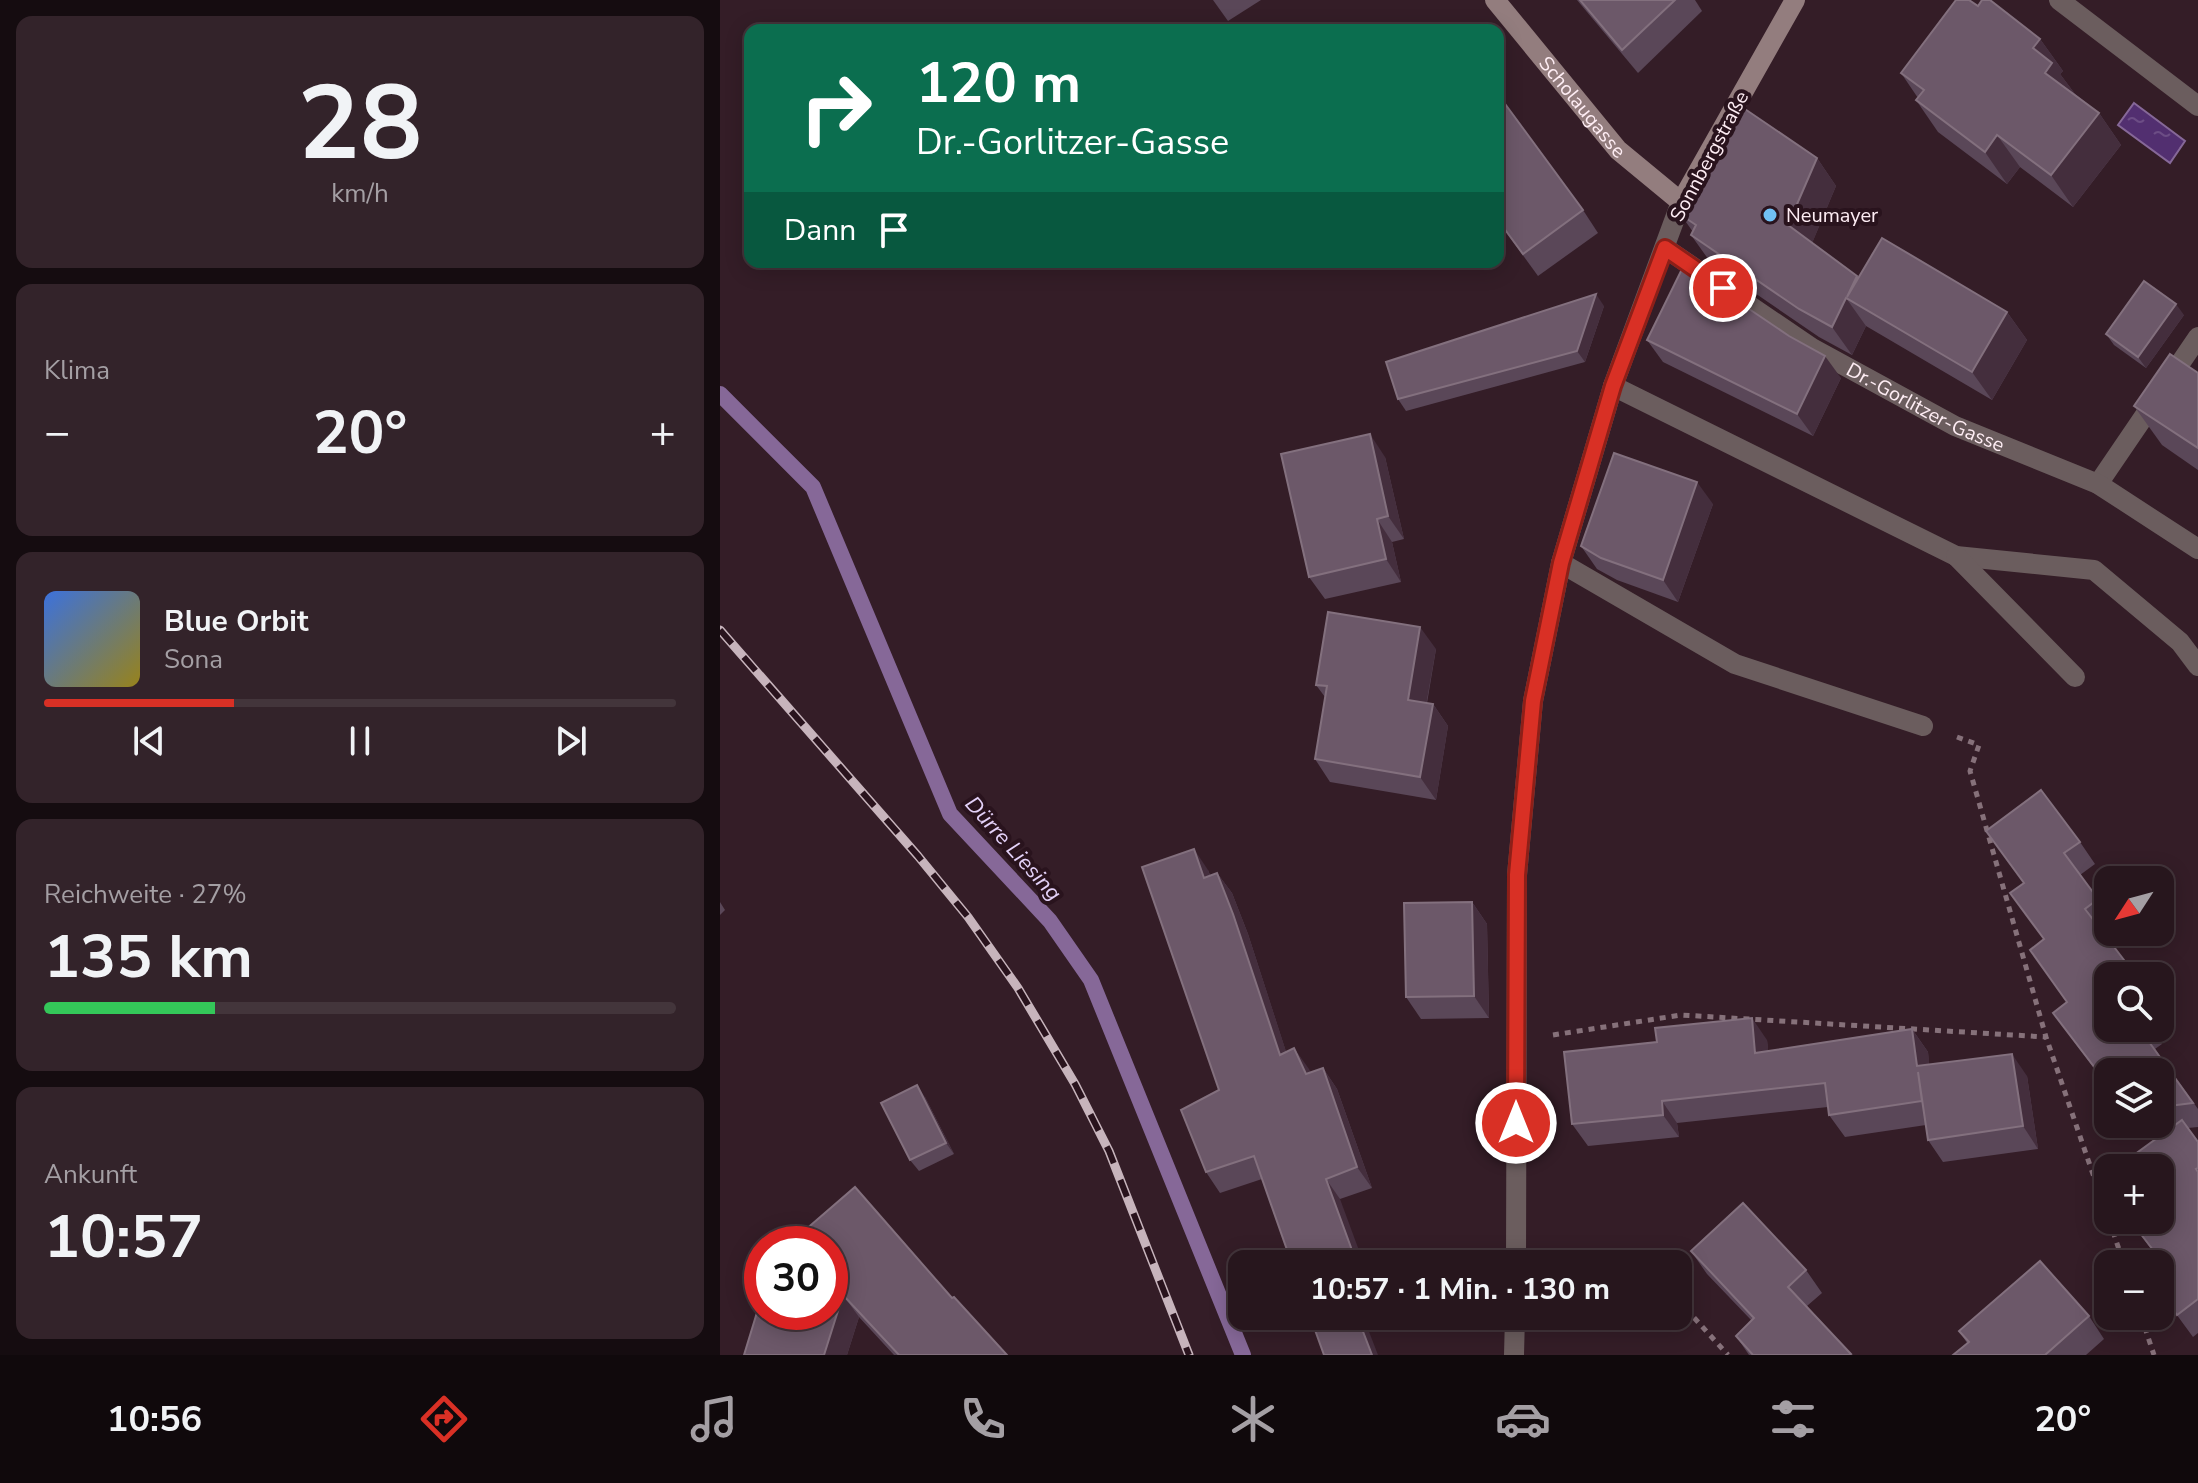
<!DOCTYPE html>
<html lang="de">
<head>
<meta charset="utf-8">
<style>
  :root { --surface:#27161d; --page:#33232a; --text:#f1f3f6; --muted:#a49fa4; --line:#43353b; --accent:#d93025 }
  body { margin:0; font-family:"Nunito Sans",sans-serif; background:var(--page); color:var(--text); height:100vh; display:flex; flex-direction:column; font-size:30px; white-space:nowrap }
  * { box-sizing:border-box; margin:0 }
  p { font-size:26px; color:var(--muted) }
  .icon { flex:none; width:44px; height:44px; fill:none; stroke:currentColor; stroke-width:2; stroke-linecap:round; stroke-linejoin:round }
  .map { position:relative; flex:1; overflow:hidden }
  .panel { display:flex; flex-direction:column; gap:16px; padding:16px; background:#150c10; width:720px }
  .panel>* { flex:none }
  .hud { position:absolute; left:24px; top:24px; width:760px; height:244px; border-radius:16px; box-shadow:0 4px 20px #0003,0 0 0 2px var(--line); background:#0b6e4f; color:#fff; overflow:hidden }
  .needle { width:52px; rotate:234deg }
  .buttons { position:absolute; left:1374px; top:866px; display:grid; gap:16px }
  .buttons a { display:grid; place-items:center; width:80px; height:80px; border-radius:16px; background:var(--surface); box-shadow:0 4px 20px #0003,0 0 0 2px var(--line); font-size:40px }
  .speed { position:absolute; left:24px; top:1226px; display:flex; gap:16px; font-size:40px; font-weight:700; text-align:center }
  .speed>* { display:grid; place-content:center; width:104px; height:104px; border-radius:50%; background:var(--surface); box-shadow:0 4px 20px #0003,0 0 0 2px var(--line); line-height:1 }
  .speed .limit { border:12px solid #d22; background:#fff; color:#111 }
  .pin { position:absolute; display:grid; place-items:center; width:68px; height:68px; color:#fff; margin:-34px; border:4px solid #fff; border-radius:50%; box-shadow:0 2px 8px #0007 }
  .me { position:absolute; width:88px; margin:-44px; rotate:0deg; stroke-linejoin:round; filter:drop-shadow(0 0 6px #0008) }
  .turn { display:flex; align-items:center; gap:28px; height:168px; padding:0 40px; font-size:36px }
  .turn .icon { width:104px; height:104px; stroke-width:2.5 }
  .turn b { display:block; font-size:56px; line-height:68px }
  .then { display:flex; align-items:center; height:76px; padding:0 40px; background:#0003; gap:16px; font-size:30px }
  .big { font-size:60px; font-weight:700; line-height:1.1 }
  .panel .card { flex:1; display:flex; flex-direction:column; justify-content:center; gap:12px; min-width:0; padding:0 28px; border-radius:16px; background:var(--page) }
  .panel .dial { align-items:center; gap:0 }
  .dial b { font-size:104px; line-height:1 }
  .song { display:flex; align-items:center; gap:24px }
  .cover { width:96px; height:96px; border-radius:12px; background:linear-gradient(135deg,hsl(220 70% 55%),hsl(50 70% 35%)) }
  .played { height:8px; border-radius:4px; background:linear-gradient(90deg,var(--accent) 30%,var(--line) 30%) }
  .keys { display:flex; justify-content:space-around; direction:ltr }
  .heat { display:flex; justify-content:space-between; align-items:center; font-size:44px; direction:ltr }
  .charge { height:12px; border-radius:6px; background:linear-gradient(90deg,#34c759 27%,var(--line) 0) }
  .trip { position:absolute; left:508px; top:1250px; width:464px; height:80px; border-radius:16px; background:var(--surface); box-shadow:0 4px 20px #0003,0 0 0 2px var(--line); font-weight:700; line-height:80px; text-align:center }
  .tabs { display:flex; height:128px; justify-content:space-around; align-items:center; background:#10090c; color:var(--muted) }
  .tabs .icon { width:56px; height:56px }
  .tabs .on { color:var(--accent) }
  .tabs b { font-size:36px; color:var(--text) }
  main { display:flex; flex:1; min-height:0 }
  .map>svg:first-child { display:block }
  .water { fill:url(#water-ripples); stroke:#866898; stroke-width:2 }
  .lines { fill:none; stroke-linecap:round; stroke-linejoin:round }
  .stream { stroke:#866898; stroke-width:16 }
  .path { stroke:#86717a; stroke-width:5; stroke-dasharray:6 6; stroke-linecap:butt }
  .service { stroke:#6b5d5e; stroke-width:20 }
  .minor { stroke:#6b5d5e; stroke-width:20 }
  .secondary { stroke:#937d7e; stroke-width:20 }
  .rail-casing { stroke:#c7b4bc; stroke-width:9 }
  .rail { stroke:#29131d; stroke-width:6; stroke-dasharray:18; stroke-linecap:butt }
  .wall { fill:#5a4758 }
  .shaded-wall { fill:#442e3d }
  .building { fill:#6c5869; stroke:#83707e; stroke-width:2 }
  .route-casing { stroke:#8d1f18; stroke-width:20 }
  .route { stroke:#d93025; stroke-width:14 }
  .poi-dot { fill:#71c1f5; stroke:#29131d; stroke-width:3 }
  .labels { text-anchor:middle; stroke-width:8; stroke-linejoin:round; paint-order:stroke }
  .street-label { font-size:20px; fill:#feedf4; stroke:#29131d }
  .poi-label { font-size:20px; fill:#feedf4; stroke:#29131d; text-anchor:start }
  .water-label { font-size:22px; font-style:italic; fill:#e4d2f9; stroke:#29131d }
</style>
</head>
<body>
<main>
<section class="panel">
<div class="card dial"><b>28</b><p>km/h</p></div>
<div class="card"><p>Klima</p>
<div class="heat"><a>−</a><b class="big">20°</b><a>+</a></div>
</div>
<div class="card">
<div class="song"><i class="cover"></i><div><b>Blue Orbit</b><p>Sona</p></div></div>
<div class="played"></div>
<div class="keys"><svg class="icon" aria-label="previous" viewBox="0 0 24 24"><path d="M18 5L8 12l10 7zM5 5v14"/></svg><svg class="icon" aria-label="pause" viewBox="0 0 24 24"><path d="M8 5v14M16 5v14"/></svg><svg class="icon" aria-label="next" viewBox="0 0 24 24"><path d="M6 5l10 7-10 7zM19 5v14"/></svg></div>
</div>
<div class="card"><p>Reichweite · 27%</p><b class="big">135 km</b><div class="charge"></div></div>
<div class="card"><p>Ankunft</p><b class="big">10:57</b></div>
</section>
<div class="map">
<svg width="1478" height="1355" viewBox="0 0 1478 1355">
  <defs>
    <pattern id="water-ripples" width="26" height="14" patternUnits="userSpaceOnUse" patternTransform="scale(2)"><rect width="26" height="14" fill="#522f70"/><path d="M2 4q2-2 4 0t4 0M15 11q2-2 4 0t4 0" fill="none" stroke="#6c4d85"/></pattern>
  </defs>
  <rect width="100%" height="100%" fill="#341d27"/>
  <polygon class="water" points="1414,103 1465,141 1450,163 1398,125"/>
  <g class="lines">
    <polyline class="stream" points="0,394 93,487 230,814 330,921 371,980 523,1355"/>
    <g class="path">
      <polyline points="1237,737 1259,745 1250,771 1326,1037 1388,1218"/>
      <polyline points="833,1035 961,1015 1326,1037"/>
      <polyline points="1389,1220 1404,1264"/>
      <polyline points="958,1300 1008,1355"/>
      <polyline points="1421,1316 1434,1355"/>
      <polyline points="832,1318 843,1316"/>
    </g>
    <g class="service">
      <polyline points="893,386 1236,556 1374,570 1460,642 1478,666"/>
      <polyline points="1378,484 1478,337"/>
      <polyline points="1236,556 1355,677"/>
      <polyline points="841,563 1015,664 1203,726"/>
    </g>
    <g class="minor">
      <polyline points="1339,0 1478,106"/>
      <path id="s1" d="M945 248 1092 348 1235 426 1378 484 1478 549"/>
      <polyline points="796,1264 797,875 813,701 841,563 893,386 961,202"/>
      <polyline points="794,1355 795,1316"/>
    </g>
    <path class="secondary" id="s2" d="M775 0 898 150 961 202 1075 0"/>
    <defs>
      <polyline id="rail" points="0,630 198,856 248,917 298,988 355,1084 389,1151 469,1355"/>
    </defs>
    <use href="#rail" class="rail-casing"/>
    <use href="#rail" class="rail"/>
  </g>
  <g class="wall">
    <polygon points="493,0 541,0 508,21"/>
    <polygon points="857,0 975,0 982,11 918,73"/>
    <polygon points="1258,6 1320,39 1343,71 1340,74 1355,94 1379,113 1401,145 1353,207 1300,167 1287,184 1218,132 1196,100 1198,98 1181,73"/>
    <polygon points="1097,158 1116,186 1092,243 1138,278 1287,312 1307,340 1272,400 1146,326 1132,355 1099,337 991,263 971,235 973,232 961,215"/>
    <polygon points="863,210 878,233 818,276 778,221"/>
    <polygon points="884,306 865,362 686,411 678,399"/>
    <polygon points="1464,315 1426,368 1394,345 1386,334"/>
    <polygon points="927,340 1121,378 1093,436 943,362"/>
    <polygon points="1478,373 1478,470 1442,445 1414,406"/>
    <polygon points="665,457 684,539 672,542 681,582 605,599 589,577"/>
    <polygon points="993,504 958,602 897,580 877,569 861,546"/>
    <polygon points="716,649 707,703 713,704 728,726 716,800 610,782 595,759 605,697 596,685"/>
    <polygon points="1360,842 1375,864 1360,875 1388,913 1388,926 1381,930 1415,976 1388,976 1388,1028 1431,1028 1442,1044 1435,1049 1478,1109 1478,1127 1468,1128 1478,1142 1478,1333 1473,1337 1440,1292 1439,1260 1410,1220 1440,1220 1447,1131 1424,1134 1416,1124 1440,1124 1440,1072 1388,1072 1388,1087 1333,1013 1347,1002 1304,883"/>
    <polygon points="488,870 490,875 497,873 512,893 528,934 566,1052 574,1048 590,1073 603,1068 617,1089 652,1188 620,1199 542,1179 500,1193 486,1172 499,1090"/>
    <polygon points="0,902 5,910 0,915"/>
    <polygon points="752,902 767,924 769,1018 701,1019 686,997"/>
    <polygon points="1192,1029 1208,1052 1209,1065 1307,1076 1318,1149 1223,1162 1208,1140 1206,1125 1125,1137 1109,1115 1108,1107 957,1123 959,1137 868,1146 852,1124 937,1042 1047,1040 1048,1051"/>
    <polygon points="205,1097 234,1154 199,1171 190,1160"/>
    <polygon points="110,1244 232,1298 287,1355 174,1355 139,1317 127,1355"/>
    <polygon points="971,1251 1086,1270 1102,1293 1087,1306 1132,1355 1029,1355 1016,1336 1032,1321 987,1274"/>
    <polygon points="1369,1316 1384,1339 1366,1355 1233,1355 1247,1343 1239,1331"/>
  </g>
  <g class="shaded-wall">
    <polygon points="1320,39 1343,71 1340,74 1355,94 1325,73 1313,48"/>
    <polygon points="1379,113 1401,145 1353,207 1331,175"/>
    <polygon points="1277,135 1300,167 1287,184 1265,152"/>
    <polygon points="1097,158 1116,186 1088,253 1068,225"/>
    <polygon points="876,294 884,306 865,362 857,351"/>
    <polygon points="1126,298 1146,326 1132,355 1112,327"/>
    <polygon points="1456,304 1464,315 1426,368 1418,357"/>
    <polygon points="1287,312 1307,340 1272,400 1252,372"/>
    <polygon points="1105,356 1121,378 1093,436 1077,414"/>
    <polygon points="650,434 665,457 684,539 668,516"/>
    <polygon points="977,482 993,504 958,602 943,580"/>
    <polygon points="657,519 672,542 681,582 666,559"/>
    <polygon points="700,627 716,649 703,722 688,700"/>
    <polygon points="713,704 728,726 716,800 700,777"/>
    <polygon points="474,849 488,870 498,898 484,878"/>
    <polygon points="497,873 512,893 528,934 574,1076 560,1055"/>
    <polygon points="752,902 767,924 769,1018 754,996"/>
    <polygon points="1032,1018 1047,1040 1051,1075 1035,1053"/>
    <polygon points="1192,1029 1208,1052 1212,1089 1197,1066"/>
    <polygon points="574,1048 589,1069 601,1094 586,1074"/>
    <polygon points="1292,1054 1307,1076 1318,1149 1303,1126"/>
    <polygon points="603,1068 617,1089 652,1188 637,1167"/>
    <polygon points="197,1085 205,1097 234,1154 226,1143"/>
    <polygon points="942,1101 957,1123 959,1137 943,1115"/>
    <polygon points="606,1179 620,1199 644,1264 637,1264"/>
    <polygon points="123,1295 139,1317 127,1355 104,1355"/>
    <polygon points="637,1316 643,1316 658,1355 652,1355"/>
  </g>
  <g class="building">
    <polygon points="860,0 955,0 902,50"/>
    <polygon points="1236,0 1249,0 1258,6 1262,0 1270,0 1320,39 1313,48 1332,63 1325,73 1379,113 1331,175 1277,135 1265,152 1196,100 1204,90 1181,73"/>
    <polygon points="780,97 863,210 803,254 778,220 778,98"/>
    <polygon points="1019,105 1097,158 1068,225 1137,276 1127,297 1162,238 1287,312 1252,372 1126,298 1112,327 1079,309 971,235 976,225 961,215"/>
    <polygon points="964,265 1069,336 1105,356 1077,414 927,340"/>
    <polygon points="1424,281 1456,304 1418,357 1386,334"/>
    <polygon points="876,294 857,351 678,399 666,362"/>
    <polygon points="1450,354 1478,373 1478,448 1414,406"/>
    <polygon points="650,434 668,516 657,519 666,559 589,577 561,454"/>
    <polygon points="894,453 977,482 943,580 881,558 861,546"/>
    <polygon points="608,612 700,627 688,700 713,704 700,777 595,759 607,686 596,685"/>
    <polygon points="1321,790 1360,842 1344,853 1378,899 1365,909 1404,960 1389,971 1393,976 1388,976 1388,1028 1419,1028 1473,1103 1440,1107 1440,1072 1388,1072 1388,1085 1333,1013 1347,1002 1310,950 1324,939 1290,893 1304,883 1266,831"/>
    <polygon points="474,849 484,878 497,873 513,914 560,1055 574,1048 586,1074 603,1068 637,1167 606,1179 637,1264 572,1264 534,1156 486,1172 461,1110 499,1090 422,867"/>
    <polygon points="752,902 754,996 686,997 684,903"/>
    <polygon points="1032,1018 1035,1053 1192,1029 1197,1066 1292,1054 1303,1126 1208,1140 1198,1072 1202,1101 1109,1115 1105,1083 942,1101 943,1115 852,1124 844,1052 937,1042 935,1028"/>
    <polygon points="197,1085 226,1143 190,1160 161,1103"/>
    <polygon points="1462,1120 1478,1142 1478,1168 1476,1169 1478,1172 1478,1299 1457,1315 1440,1291 1440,1264 1433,1264 1440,1259 1410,1220 1440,1220 1440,1168 1396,1168"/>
    <polygon points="135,1187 232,1298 234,1297 287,1355 179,1355 123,1295 104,1355 24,1355 42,1296 42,1312 110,1312 110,1244 69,1244"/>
    <polygon points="1023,1203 1086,1270 1068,1287 1131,1354 1129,1355 1033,1355 1016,1336 1034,1318 971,1251"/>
    <polygon points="1320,1261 1369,1316 1325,1355 1233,1355 1249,1342 1239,1331"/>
    <polygon points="590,1316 637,1316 652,1355 604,1355"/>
  </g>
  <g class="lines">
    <defs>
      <polyline id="route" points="796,1123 797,875 813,701 841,563 893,386 945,248 1003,288"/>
    </defs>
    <use href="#route" class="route-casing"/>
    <use href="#route" class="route"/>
  </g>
  <circle class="poi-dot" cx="1050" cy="215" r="8"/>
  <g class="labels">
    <g class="street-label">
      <text dy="7" stroke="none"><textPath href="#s2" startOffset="138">Scholaugasse</textPath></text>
      <text transform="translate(989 156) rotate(-62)" y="7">Sonnbergstraße</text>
      <text dy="7" stroke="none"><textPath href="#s1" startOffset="306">Dr.-Gorlitzer-Gasse</textPath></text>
    </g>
    <g class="poi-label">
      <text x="1066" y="222">Neumayer</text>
    </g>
    <g class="water-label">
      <text transform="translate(294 848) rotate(48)" y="8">Dürre Liesing</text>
    </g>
  </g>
</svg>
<div class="buttons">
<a><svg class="needle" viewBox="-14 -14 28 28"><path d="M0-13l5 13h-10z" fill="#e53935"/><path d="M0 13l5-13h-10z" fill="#a49fa4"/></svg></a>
<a><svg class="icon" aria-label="search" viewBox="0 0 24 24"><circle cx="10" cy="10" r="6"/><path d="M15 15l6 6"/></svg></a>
<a><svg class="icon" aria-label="layers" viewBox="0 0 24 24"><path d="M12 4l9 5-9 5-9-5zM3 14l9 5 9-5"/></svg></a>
<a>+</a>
<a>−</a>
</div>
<div class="speed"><div class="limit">30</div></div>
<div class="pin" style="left:1003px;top:288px;background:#d93025"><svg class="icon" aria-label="arrive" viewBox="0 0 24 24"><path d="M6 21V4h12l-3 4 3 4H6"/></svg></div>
<svg class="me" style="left:796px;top:1123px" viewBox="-20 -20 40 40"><circle r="17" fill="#d93025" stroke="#fff" stroke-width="3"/><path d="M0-11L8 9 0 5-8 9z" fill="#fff"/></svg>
<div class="trip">10:57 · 1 Min. · 130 m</div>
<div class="hud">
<div class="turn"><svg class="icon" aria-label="right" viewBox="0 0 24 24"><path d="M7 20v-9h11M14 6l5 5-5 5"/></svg><div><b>120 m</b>Dr.-Gorlitzer-Gasse</div></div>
<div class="then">Dann<svg class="icon" aria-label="arrive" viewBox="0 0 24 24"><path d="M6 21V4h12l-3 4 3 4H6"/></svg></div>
</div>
</div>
</main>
<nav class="tabs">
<b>10:56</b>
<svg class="icon on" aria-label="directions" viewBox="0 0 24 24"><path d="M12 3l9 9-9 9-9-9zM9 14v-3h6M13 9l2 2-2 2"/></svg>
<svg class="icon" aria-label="music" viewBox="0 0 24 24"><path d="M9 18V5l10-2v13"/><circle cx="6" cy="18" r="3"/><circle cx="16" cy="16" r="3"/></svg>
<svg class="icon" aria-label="phone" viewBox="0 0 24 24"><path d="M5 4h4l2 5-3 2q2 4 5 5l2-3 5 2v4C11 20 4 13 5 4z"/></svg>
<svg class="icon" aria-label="climate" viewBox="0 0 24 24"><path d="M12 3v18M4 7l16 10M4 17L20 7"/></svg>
<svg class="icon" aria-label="car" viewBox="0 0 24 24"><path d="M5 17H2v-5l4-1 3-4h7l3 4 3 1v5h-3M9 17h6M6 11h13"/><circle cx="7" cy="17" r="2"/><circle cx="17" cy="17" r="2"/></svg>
<svg class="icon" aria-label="filters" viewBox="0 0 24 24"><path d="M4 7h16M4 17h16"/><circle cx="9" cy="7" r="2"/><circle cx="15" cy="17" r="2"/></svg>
<b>20°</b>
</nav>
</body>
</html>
